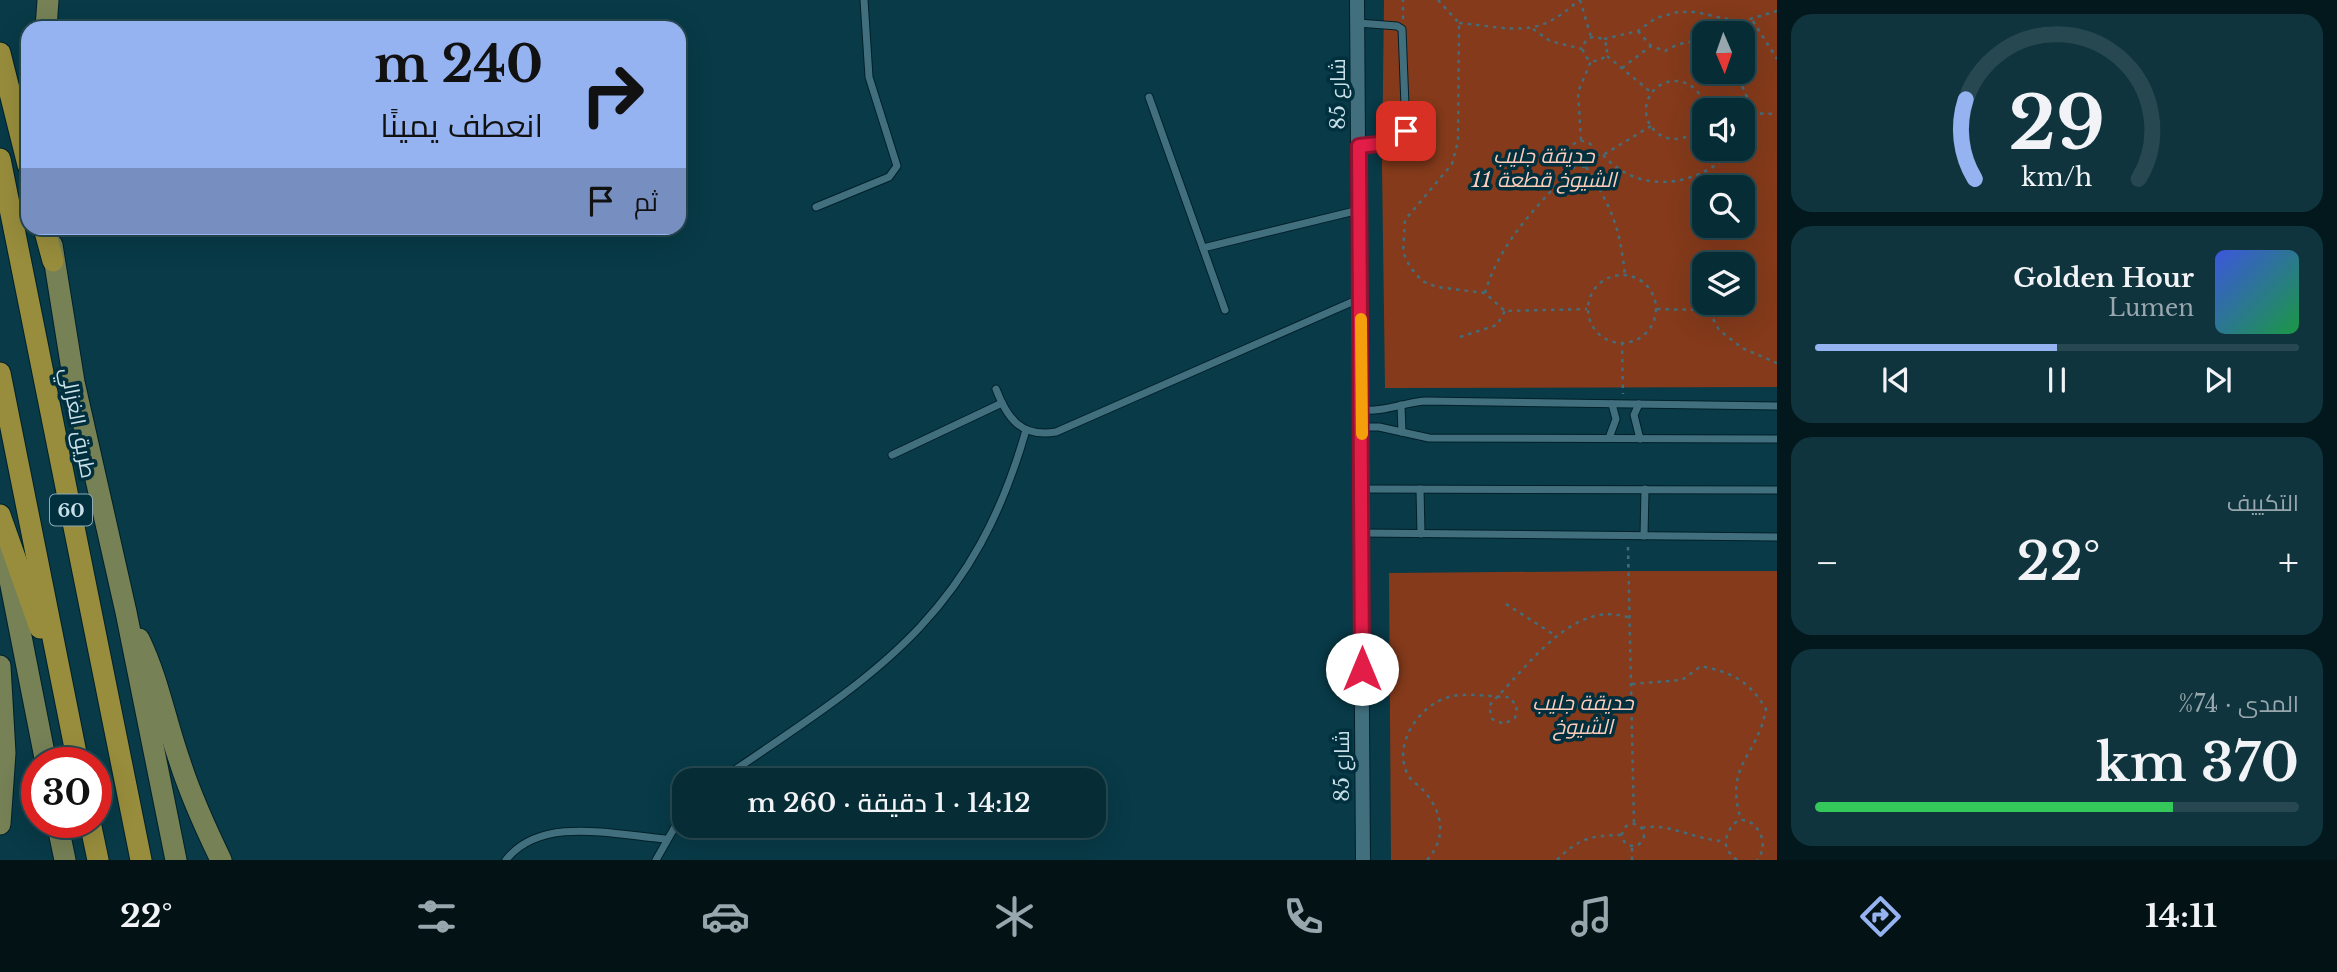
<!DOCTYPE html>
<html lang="ar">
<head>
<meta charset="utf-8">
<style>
  :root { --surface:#062c35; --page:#0f343d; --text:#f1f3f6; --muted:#98a7ad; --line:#274850; --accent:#95b2f1 }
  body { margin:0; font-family:"Libre Baskerville",Cairo,serif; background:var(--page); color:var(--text); direction:rtl; height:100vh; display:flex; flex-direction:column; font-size:26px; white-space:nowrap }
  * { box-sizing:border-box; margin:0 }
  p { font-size:23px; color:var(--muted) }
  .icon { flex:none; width:38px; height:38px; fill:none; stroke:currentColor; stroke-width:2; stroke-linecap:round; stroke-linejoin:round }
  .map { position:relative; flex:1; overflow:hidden; direction:ltr }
  .drawer { display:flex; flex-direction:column; gap:14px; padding:14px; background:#03181d; width:560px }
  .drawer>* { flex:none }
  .top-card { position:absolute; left:21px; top:21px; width:665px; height:214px; border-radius:21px; box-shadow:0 7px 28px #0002,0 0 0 2px var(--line); direction:rtl; background:#95b2f1; color:#111; overflow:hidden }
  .needle { width:46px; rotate:178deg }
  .fabs { position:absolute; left:1692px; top:21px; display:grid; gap:14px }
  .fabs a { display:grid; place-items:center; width:63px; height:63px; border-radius:14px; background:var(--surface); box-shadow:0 7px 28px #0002,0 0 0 2px var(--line); font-size:35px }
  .speed { position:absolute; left:21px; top:747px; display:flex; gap:14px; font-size:35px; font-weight:700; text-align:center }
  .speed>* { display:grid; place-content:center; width:91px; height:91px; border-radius:50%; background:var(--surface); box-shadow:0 7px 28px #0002,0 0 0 2px var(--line); line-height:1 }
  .speed .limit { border:10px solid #d22; background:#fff; color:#111 }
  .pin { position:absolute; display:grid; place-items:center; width:60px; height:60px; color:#fff; margin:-30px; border-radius:14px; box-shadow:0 4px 10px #0006 }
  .me { position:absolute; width:77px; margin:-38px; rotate:0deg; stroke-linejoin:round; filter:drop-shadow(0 0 5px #0008) }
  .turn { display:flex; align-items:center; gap:24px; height:147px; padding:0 28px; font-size:32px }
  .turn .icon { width:91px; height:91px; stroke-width:2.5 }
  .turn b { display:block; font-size:49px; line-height:60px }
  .then { display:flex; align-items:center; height:66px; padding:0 28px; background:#0003; gap:14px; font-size:26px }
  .big { font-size:52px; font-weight:600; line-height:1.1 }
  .drawer .widget { flex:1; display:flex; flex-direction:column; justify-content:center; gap:10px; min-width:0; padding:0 24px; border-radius:21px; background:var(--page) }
  .drawer .dial { align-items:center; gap:0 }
  .dial svg { height:182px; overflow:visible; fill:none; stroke:var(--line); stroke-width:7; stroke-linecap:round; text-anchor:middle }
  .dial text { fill:var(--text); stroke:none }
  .song { display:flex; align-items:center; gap:21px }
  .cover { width:84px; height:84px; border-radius:10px; background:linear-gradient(135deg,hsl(230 70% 55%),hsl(140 70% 35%)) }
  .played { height:7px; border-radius:4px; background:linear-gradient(90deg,var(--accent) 50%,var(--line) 50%) }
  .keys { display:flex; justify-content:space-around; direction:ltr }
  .heat { display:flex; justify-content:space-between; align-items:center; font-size:38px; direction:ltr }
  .charge { height:10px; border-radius:5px; background:linear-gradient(90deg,#34c759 74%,var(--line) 0) }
  .trip { position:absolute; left:672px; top:768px; width:434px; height:70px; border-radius:21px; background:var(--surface); box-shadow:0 7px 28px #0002,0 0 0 2px var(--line); font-weight:600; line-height:70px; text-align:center; direction:rtl }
  .tabs { display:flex; height:112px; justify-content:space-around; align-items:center; background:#021215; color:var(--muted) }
  .tabs .icon { width:49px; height:49px }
  .tabs .active { color:var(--accent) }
  .tabs b { font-size:32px; color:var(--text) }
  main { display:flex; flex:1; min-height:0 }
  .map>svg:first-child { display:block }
  .green { fill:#843a1b; fill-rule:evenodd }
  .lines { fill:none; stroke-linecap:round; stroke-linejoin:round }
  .service-casing { stroke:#00202a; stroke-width:9 }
  .minor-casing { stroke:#00202a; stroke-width:16 }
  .primary-casing { stroke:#00202a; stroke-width:23 }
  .motorway-casing { stroke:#00202a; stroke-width:23 }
  .path { stroke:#446d79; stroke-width:2.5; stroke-dasharray:3.5 5; stroke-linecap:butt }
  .service { stroke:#426f7e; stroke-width:7 }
  .minor { stroke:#426f7e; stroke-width:14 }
  .primary { stroke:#768156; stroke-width:21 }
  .motorway { stroke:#988d3c; stroke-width:21 }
  .route-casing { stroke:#92132f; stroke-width:18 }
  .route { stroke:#e11d48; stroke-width:12 }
  .slow { stroke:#f59e0b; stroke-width:12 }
  .labels { text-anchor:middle; stroke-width:7; stroke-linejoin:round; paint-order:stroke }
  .shield { fill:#002f3d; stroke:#8caab5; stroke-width:2 }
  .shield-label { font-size:19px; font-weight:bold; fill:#c8dfe8 }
  .street-label { font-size:21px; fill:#c8dfe8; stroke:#002f3d }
  .park-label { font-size:21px; font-style:italic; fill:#fccbb9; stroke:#002f3d }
</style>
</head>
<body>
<main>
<section class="drawer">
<div class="widget dial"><svg viewBox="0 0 100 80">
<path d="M14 69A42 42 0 1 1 86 69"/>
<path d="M14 69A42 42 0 0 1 10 34" stroke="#95b2f1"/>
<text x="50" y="56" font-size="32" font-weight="700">29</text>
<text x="50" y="72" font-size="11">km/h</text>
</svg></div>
<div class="widget">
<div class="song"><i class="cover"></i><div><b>Golden Hour</b><p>Lumen</p></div></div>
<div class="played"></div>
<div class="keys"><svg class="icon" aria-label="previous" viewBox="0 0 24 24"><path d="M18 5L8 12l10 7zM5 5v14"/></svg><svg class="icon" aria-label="pause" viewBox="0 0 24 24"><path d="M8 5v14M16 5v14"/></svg><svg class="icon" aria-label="next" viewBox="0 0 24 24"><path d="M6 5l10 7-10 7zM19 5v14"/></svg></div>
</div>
<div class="widget"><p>التكييف</p>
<div class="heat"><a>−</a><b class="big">22°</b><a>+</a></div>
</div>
<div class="widget"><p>المدى · 74%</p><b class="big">370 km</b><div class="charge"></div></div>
</section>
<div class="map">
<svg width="1777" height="860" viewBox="0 0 1777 860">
  <rect width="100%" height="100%" fill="#083a47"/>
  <g class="green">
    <path d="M1384 0H1777V387L1385 388 1382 166ZM1704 33H1743V72H1704ZM1704 110H1743V149H1704ZM1704 187H1743V226H1704ZM1704 264H1743V303H1704Z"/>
    <polygon points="1629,571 1777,571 1777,860 1391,860 1389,573"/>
  </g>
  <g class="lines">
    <defs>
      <g id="service">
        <polyline points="1358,23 1397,26 1402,29 1406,131 1397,142 1359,146"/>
        <polyline points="1149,97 1225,310"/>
        <polyline points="816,207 889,177 897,166 869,77 864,0"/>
        <polyline points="1203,248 1359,210"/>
        <path d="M996 389C1007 418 1021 438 1056 432L1361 298"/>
        <polyline points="1639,404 1634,415 1640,439"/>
        <polyline points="1401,405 1402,432"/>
        <path d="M1361 410C1385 412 1402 403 1425 401L1777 406"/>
        <polyline points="1362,427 1379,427 1429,438 1777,439"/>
        <polyline points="1609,438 1616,419 1612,404"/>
        <polyline points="892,455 1002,403"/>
        <polyline points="1362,489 1777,490"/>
        <polyline points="1420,489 1421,534"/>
        <polyline points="1362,533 1777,537"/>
        <polyline points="1644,536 1645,489"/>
        <path d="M720 780C873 676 972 620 1026 430"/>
        <path d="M506 860C541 815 615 835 665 839"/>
        <polyline points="656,860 684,811"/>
      </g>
      <polyline id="minor" points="1357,0 1363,860"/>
      <g id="primary">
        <polyline points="46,28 48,0"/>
        <polyline points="52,245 74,382 126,612 176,860"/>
        <polyline points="2,540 46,763"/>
        <path d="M139 639C158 678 165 719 179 759 190 794 205 827 221 860"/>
        <polyline points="0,666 5,753 0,824"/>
        <polyline points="57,822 65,860"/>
      </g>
      <g id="motorway">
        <polyline points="0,53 28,165"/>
        <polyline points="0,159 141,860"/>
        <polyline points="44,228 53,261"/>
        <polyline points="0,373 78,763"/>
        <polyline points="0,515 40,628"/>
        <polyline points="90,822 98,860"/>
      </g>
    </defs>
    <use href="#service" class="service-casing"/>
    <use href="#minor" class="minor-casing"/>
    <use href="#primary" class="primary-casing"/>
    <use href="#motorway" class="motorway-casing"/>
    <g class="path">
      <polyline points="1438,0 1459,23 1458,141 1452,164 1405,220 1403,252 1410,267 1422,281 1437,287 1485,293 1505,311 1587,309"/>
      <polyline points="1580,0 1591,37"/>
      <polyline points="1403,19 1403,0"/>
      <polyline points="1753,21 1777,59"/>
      <path d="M1459 23C1514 28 1536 40 1579 0"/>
      <polyline points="1533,29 1550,41 1582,49"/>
      <polyline points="1638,31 1651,46"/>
      <circle cx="1595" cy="49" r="12"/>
      <polyline points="1604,39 1638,31 1656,18 1678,12 1696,12 1740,22 1777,11"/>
      <polyline points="1607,56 1652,93"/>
      <path d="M1622 68 1651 46 1665 51C1676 44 1692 39 1704 43"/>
      <path d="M1733 72C1747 91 1756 112 1743 135"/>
      <circle cx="1675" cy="110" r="29"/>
      <polyline points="1743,113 1777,114"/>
      <polyline points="1581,140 1578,92 1591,61"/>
      <circle cx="1582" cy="154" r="13"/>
      <polyline points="1596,155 1603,155 1651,126"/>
      <path d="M1603 155C1641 197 1699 186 1735 149"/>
      <path d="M1586 167C1612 208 1620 227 1625 276"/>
      <circle cx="1622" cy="309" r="34"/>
      <path d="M1485 293C1500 241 1539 204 1576 165"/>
      <polyline points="1657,309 1701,310 1712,317 1719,330 1742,348 1777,363"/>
      <polyline points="1460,337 1497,325 1505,311"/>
      <polyline points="1622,342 1623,394"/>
      <polyline points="1628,547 1634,824"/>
      <polyline points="1506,604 1556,636"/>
      <path d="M1632 684 1682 680 1701 666C1733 673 1749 681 1766 709 1757 759 1724 763 1741 820"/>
      <circle cx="1633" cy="835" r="11"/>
      <path d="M1642 828C1669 822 1697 841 1725 841"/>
      <path d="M1427 860C1448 837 1442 810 1422 789 1417 784 1410 780 1407 773 1393 744 1419 705 1449 697 1467 692 1491 697 1509 697L1517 706 1515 718 1504 724 1492 719 1489 706 1497 697C1531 662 1576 598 1630 618"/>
      <path d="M1557 860C1578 839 1591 835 1622 835"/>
      <polyline points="1632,860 1632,847"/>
      <path d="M1737 860C1729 854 1723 846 1727 836 1739 798 1777 837 1757 860"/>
    </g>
    <use href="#service" class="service"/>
    <use href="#minor" class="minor"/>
    <use href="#primary" class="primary"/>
    <use href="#motorway" class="motorway"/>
  </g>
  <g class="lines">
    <defs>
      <polyline id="route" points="1362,669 1359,146 1397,142 1406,131"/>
    </defs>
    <use href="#route" class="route-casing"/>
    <use href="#route" class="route"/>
    <polyline class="slow" points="1361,319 1362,434"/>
  </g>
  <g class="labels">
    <rect class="shield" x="50" y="494.5" width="42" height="31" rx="5"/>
    <g class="shield-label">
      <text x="71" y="517">60</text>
    </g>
    <g class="street-label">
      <text transform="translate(1338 94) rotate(-90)" y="7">شارع 85</text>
      <text transform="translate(78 423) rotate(79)" y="7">طريق الغزالي</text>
      <text transform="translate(1342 766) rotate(-90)" y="7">شارع 85</text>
    </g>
    <g class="park-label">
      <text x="1544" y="163">حديقة جليب<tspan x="1544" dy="24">الشيوخ قطعة 11</tspan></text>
      <text x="1583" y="710">حديقة جليب<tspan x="1583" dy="24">الشيوخ</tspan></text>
    </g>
  </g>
</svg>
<div class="fabs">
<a><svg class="needle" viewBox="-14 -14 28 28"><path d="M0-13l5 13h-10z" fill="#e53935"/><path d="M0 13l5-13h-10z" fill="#98a7ad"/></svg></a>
<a><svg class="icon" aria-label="sound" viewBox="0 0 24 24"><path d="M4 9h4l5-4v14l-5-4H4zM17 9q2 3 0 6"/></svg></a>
<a><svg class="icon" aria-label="search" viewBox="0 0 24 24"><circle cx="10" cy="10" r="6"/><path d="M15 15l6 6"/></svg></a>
<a><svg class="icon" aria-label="layers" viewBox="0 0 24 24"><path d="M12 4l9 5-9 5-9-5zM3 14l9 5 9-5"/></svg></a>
</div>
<div class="speed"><div class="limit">30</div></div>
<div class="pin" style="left:1406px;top:131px;background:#d93025"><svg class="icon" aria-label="arrive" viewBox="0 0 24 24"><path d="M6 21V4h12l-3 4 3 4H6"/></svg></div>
<svg class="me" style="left:1362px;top:669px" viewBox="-20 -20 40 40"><circle r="19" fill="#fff"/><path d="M0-13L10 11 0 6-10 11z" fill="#e11d48"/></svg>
<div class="trip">14:12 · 1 دقيقة · 260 m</div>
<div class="top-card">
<div class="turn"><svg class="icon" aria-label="right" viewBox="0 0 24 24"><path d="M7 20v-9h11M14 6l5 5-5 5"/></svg><div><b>240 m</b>انعطف يمينًا</div></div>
<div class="then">ثم<svg class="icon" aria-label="arrive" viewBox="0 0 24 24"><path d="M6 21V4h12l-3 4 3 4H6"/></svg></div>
</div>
</div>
</main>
<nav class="tabs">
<b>14:11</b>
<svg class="icon active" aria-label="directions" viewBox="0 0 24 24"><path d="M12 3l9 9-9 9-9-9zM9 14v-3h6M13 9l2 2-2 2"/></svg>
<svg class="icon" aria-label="music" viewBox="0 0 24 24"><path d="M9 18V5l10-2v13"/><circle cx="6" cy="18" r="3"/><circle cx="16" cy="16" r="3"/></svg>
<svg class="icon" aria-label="phone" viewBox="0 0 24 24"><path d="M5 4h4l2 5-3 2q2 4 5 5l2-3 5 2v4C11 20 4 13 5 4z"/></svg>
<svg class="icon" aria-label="climate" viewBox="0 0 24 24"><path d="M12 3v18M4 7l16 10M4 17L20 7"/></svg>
<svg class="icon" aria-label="car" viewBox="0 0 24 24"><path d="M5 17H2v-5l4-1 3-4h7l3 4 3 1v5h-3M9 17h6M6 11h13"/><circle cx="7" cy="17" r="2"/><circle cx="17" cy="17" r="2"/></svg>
<svg class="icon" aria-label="filters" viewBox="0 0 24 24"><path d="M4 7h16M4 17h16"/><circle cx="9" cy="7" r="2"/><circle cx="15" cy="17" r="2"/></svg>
<b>22°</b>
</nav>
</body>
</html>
